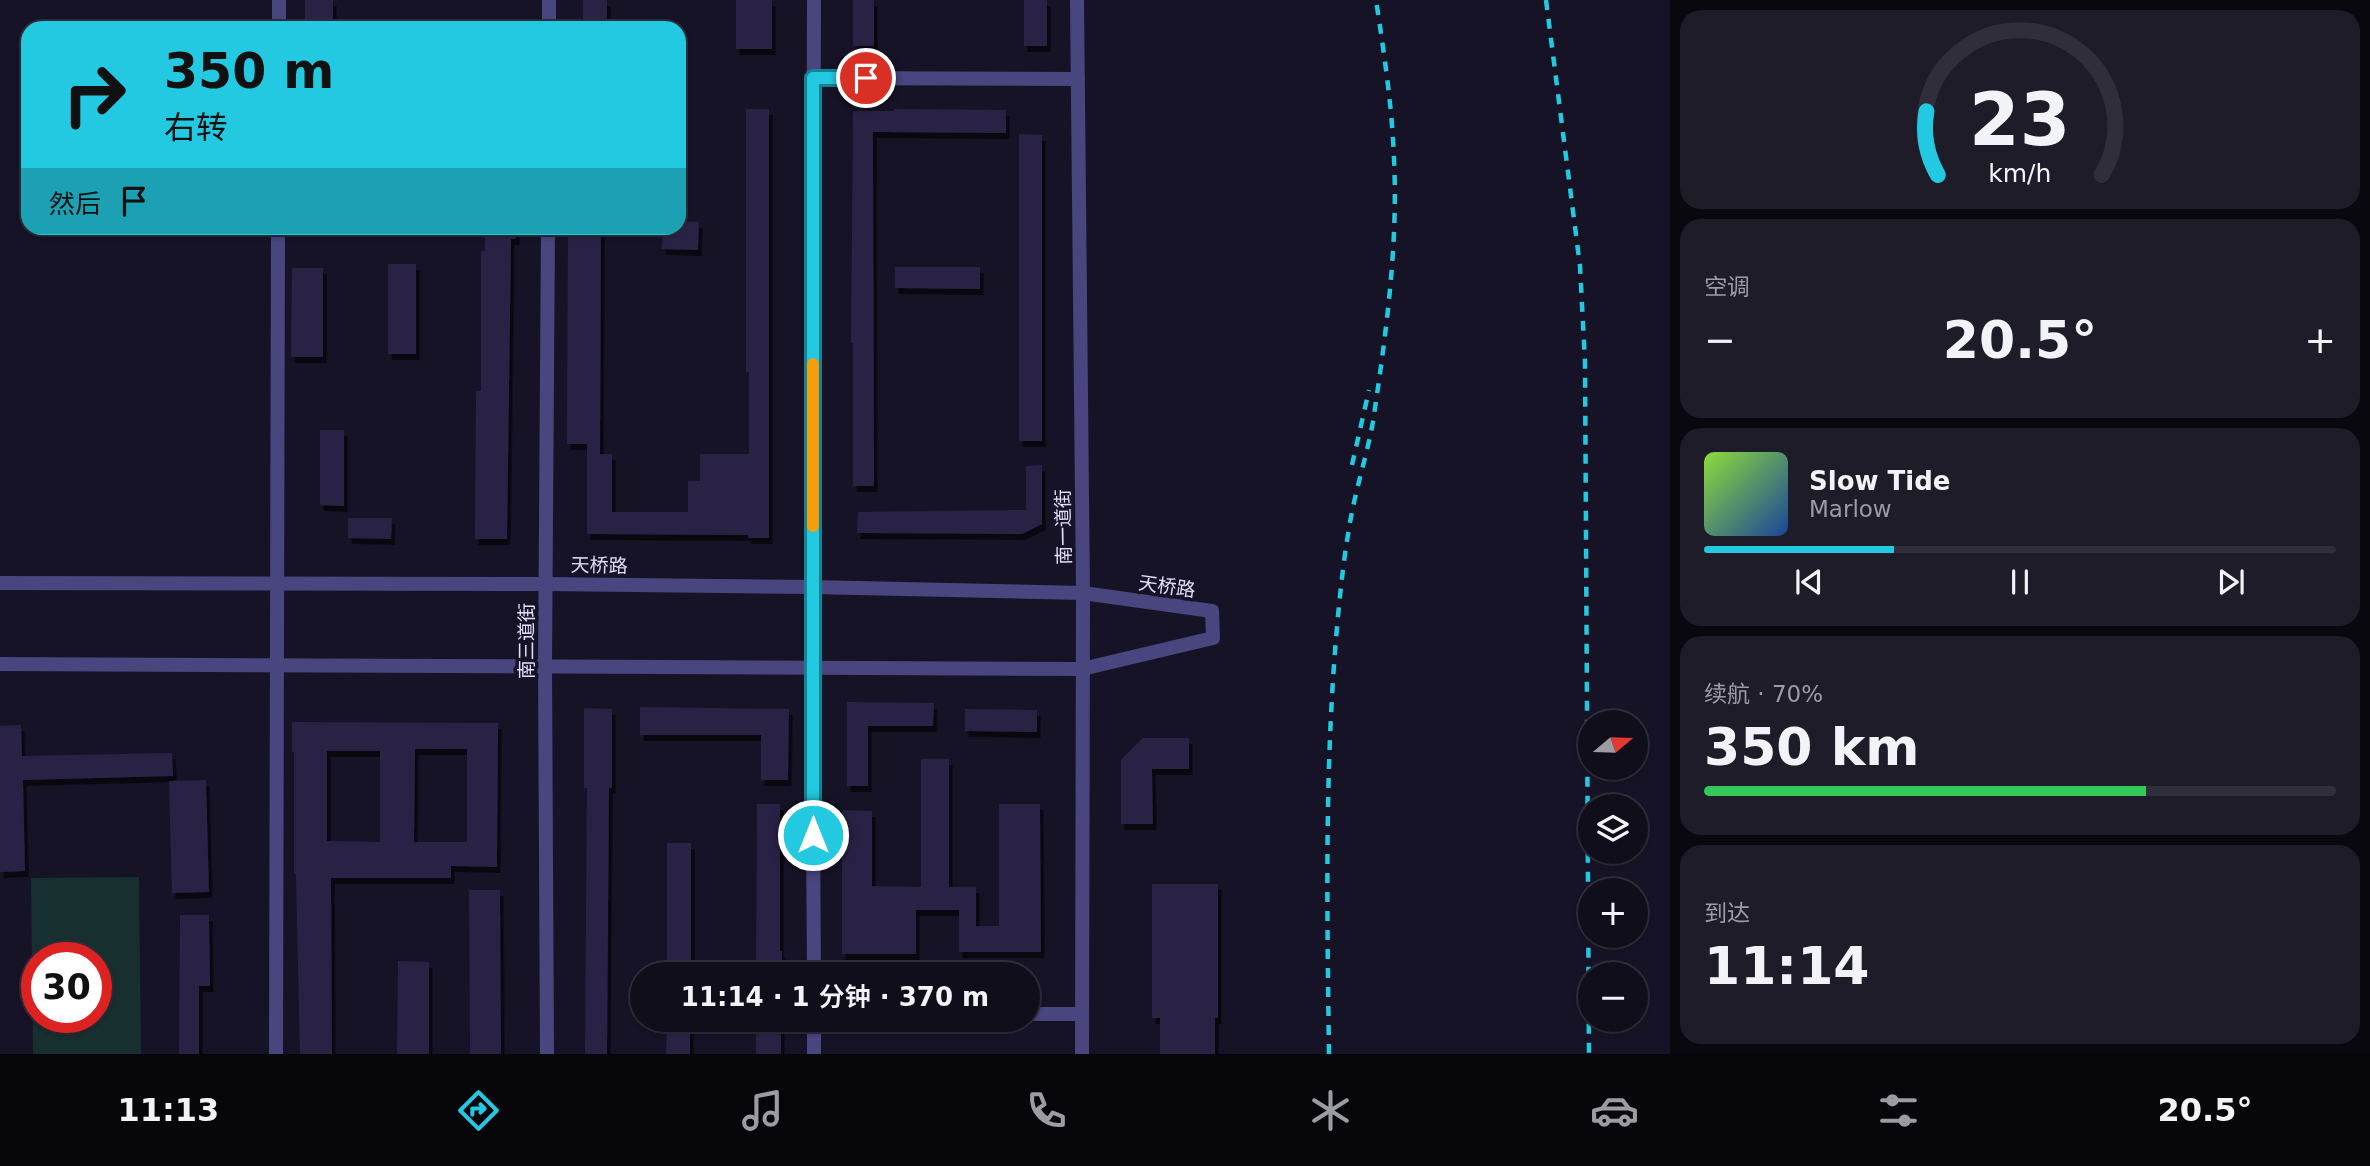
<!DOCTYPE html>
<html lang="zh">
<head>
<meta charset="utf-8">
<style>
  :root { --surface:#110e1c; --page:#1e1c29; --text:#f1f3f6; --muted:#9c9ca3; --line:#302e3b; --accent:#22c9e1 }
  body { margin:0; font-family:"DejaVu Sans","Noto Sans SC",sans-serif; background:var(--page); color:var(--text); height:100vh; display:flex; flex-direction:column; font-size:26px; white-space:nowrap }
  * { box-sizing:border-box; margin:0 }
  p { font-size:23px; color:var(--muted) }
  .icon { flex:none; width:38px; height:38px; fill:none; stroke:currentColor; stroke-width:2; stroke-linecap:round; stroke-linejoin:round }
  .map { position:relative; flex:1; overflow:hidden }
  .details { display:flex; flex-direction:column; gap:10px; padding:10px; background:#09080f; width:700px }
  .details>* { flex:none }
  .hud { position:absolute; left:21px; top:21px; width:665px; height:214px; border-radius:21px; box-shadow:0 2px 5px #0004,0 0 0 2px var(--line); background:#22c9e1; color:#111; overflow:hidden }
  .needle { width:46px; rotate:71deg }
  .controls { position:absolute; left:1578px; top:710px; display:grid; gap:14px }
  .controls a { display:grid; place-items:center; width:70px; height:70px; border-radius:50%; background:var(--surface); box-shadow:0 2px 5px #0004,0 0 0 2px var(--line); font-size:35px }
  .speed { position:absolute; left:21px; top:942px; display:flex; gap:14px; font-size:35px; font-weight:700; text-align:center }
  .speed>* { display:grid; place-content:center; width:91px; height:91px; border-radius:50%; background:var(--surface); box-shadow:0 2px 5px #0004,0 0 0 2px var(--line); line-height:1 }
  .speed .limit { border:10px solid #d22; background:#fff; color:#111 }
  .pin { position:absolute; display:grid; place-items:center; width:60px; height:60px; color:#fff; margin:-30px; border:4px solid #fff; border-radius:50%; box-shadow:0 2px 7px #0007 }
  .me { position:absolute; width:77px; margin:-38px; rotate:0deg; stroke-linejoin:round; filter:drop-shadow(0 0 5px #0008) }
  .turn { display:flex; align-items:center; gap:24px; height:147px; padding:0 28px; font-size:32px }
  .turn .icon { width:91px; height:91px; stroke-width:2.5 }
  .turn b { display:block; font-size:49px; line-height:60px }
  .then { display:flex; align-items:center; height:66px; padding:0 28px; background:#0003; gap:14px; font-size:26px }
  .big { font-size:52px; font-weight:600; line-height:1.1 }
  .details .widget { flex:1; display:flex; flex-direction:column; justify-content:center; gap:10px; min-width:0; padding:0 24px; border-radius:21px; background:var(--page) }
  .details .dial { align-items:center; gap:0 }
  .dial svg { height:182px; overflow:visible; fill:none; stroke:var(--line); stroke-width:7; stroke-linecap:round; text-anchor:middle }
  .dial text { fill:var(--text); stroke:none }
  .song { display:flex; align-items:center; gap:21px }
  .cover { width:84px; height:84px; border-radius:10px; background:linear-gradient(135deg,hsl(90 70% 55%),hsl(220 70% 35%)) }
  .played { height:7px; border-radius:4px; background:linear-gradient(90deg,var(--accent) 30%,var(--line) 30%) }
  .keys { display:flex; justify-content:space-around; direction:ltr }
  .heat { display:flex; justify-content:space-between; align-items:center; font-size:38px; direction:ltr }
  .charge { height:10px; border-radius:5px; background:linear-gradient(90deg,#34c759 70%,var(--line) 0) }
  .trip { position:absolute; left:630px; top:962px; width:410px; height:70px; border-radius:35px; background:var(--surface); box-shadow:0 2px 5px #0004,0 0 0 2px var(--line); font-weight:600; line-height:70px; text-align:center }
  .dock { display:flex; height:112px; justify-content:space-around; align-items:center; background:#07060b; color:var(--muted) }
  .dock .icon { width:49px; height:49px }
  .dock .current { color:var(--accent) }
  .dock b { font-size:32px; color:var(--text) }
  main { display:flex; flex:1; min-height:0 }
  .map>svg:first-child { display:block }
  .green { fill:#172f2f; fill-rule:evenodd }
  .building { fill:#2a2245; fill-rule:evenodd; filter:url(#shadow) }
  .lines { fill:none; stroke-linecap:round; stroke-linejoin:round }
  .minor { stroke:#48457f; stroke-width:14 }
  .rail { stroke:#22c9e1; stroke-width:4.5; stroke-dasharray:10 9; stroke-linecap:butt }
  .route-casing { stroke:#168392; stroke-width:18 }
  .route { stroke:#22c9e1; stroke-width:12 }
  .slow { stroke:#f59e0b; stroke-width:12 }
  .labels { text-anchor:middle; stroke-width:7; stroke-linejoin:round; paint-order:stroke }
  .street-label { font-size:19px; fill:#e1ddfa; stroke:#171326 }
</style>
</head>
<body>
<main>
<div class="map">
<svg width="1670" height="1054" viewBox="0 0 1670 1054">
  <defs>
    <filter id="shadow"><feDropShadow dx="3.5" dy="6" stdDeviation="0" flood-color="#0009"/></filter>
  </defs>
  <rect width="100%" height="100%" fill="#171326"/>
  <path class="green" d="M139 877 141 1054H33L31 878ZM37 957H96V1017H37Z"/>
  <g class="building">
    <rect x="305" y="0" width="28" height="28"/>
    <rect x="583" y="0" width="24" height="28"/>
    <rect x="736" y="0" width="36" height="49"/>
    <rect x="853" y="0" width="21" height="46"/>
    <rect x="1024" y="0" width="23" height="46"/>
    <polygon points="746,109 769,109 769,538 748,538 748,535 587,534 587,444 567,444 568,228 601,228 600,454 612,454 612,512 688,512 688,481 700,481 700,454 749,454 749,372 746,372"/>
    <polygon points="894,109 1006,110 1006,133 873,132 874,486 853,486 853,343 851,343 853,111 894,111"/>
    <polygon points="1019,134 1042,135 1042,441 1019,441"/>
    <polygon points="679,221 699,222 698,250 662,249 663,228 679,228"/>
    <polygon points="485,228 516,228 516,239 511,239 507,539 475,539 476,391 481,391 481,251 485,251"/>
    <rect x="388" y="264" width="28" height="90"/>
    <polygon points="895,267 980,267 980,289 895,288"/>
    <polygon points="292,268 323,268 323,357 291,357"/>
    <polygon points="320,430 344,430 344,506 320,505"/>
    <polygon points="1042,465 1042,524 1022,534 857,533 858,512 1026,510 1026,466"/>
    <polygon points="348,518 392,518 391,539 348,538"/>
    <polygon points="847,702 934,703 933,726 868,726 868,786 847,786"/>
    <polygon points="640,707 789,709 788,780 761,780 761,735 640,735"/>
    <polygon points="584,708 612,709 612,788 609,788 607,1054 585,1054 587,788 584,788"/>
    <polygon points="965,709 1037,710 1037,732 965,731"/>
    <path d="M292 722 498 723 497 867 451 866V878H331L332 1054H300L296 874H294V752H292ZM415 749H467V842H414ZM327 751H380V842L327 841Z"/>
    <polygon points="21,725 22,756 172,753 173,776 23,780 25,871 0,872 0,726"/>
    <polygon points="1143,738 1189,738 1189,769 1152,769 1153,824 1121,824 1121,760"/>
    <polygon points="921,759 949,759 949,887 976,887 976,926 999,926 999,804 1040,804 1041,952 959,952 959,910 916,910 916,954 842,954 842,810 872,811 872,886 921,887"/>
    <polygon points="206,780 209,892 172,893 169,781"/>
    <polygon points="757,804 780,804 780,951 782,951 782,975 756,975"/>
    <rect x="667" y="843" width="24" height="132"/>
    <polygon points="1152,884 1218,884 1218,1018 1215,1018 1215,1054 1160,1054 1160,1018 1152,1018"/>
    <polygon points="469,890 500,890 501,1054 470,1054"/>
    <polygon points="180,915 209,915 210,986 199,986 199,1054 179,1054"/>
    <polygon points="398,961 429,962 429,1054 397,1054"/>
    <polygon points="667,1020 690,1020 690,1054 666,1054"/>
    <rect x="756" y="1020" width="25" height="34"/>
  </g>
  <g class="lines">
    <g class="minor">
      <polyline points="814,0 812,667 814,975"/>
      <polyline points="1077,0 1083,593 1082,1054"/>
      <polyline points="279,28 279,0"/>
      <polyline points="549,28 549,0"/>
      <polyline points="813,78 1078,79"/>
      <polyline points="0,583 545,584 812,587 1083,593 1212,611 1213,638 1082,669 0,664"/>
      <polyline points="1027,1014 1082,1014"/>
      <polyline points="276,1054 278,228"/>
      <polyline points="547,1054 545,666 548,228"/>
      <polyline points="814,1054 814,1020"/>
    </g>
    <g class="rail">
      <polyline points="1546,0 1580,266 1585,362 1589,1054"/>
      <polyline points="1352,465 1369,390"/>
      <path d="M1329 1054C1327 901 1324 749 1340 596 1343 567 1347 536 1353 507 1360 474 1371 441 1375 408 1387 327 1398 241 1394 159 1392 105 1384 53 1376 0"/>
    </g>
  </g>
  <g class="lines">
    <defs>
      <polyline id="route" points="813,835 813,78 866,78"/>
    </defs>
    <use href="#route" class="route-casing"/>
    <use href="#route" class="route"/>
    <polyline class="slow" points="813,526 813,364"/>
  </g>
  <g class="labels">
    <g class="street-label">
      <text transform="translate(1063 527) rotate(-91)" y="7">南一道街</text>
      <text transform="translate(599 565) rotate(1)" y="7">天桥路</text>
      <text transform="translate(1167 586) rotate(8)" y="7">天桥路</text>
      <text transform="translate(526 641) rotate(-90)" y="7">南三道街</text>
    </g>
  </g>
</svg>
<div class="controls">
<a><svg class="needle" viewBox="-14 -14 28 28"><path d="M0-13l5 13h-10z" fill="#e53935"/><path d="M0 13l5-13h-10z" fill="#9c9ca3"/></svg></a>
<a><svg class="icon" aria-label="layers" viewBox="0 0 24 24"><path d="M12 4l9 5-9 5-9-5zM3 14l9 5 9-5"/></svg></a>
<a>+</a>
<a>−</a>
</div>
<div class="speed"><div class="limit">30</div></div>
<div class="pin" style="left:866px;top:78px;background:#d93025"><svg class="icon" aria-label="arrive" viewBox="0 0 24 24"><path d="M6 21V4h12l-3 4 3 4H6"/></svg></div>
<svg class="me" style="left:813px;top:835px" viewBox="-20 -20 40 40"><circle r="17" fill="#22c9e1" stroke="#fff" stroke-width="3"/><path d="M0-11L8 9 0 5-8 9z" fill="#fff"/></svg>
<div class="trip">11:14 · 1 分钟 · 370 m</div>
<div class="hud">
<div class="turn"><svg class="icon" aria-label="right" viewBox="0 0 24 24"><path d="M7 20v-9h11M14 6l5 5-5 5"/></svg><div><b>350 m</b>右转</div></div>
<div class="then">然后<svg class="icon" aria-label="arrive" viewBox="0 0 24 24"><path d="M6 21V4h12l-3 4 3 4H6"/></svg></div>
</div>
</div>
<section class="details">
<div class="widget dial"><svg viewBox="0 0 100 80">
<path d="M14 69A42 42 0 1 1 86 69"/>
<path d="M14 69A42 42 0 0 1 9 41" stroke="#22c9e1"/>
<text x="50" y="56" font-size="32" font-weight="700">23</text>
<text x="50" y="72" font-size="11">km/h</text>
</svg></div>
<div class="widget"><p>空调</p>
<div class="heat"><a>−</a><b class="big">20.5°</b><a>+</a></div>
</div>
<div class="widget">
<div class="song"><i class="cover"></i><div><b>Slow Tide</b><p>Marlow</p></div></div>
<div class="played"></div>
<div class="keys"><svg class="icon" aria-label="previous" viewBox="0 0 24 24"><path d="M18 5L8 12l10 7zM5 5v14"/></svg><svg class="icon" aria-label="pause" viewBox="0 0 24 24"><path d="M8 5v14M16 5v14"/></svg><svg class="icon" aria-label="next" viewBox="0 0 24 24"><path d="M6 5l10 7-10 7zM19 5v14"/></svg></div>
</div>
<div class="widget"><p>续航 · 70%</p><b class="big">350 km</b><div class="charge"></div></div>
<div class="widget"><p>到达</p><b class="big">11:14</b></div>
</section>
</main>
<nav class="dock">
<b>11:13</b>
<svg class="icon current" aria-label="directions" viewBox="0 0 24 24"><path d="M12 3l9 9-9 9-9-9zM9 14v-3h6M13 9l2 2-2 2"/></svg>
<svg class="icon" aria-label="music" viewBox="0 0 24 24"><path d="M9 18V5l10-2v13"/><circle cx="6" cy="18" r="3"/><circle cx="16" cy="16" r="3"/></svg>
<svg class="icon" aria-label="phone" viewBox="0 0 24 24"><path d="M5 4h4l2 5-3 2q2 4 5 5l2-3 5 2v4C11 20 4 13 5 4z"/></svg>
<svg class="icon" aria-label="climate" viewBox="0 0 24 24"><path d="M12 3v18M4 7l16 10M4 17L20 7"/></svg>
<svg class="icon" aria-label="car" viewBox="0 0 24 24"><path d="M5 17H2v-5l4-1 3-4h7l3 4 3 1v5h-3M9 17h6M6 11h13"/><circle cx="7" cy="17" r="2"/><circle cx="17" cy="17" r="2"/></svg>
<svg class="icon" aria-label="filters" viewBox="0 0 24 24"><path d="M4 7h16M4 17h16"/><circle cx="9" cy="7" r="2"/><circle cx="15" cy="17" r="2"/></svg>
<b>20.5°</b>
</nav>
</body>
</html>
